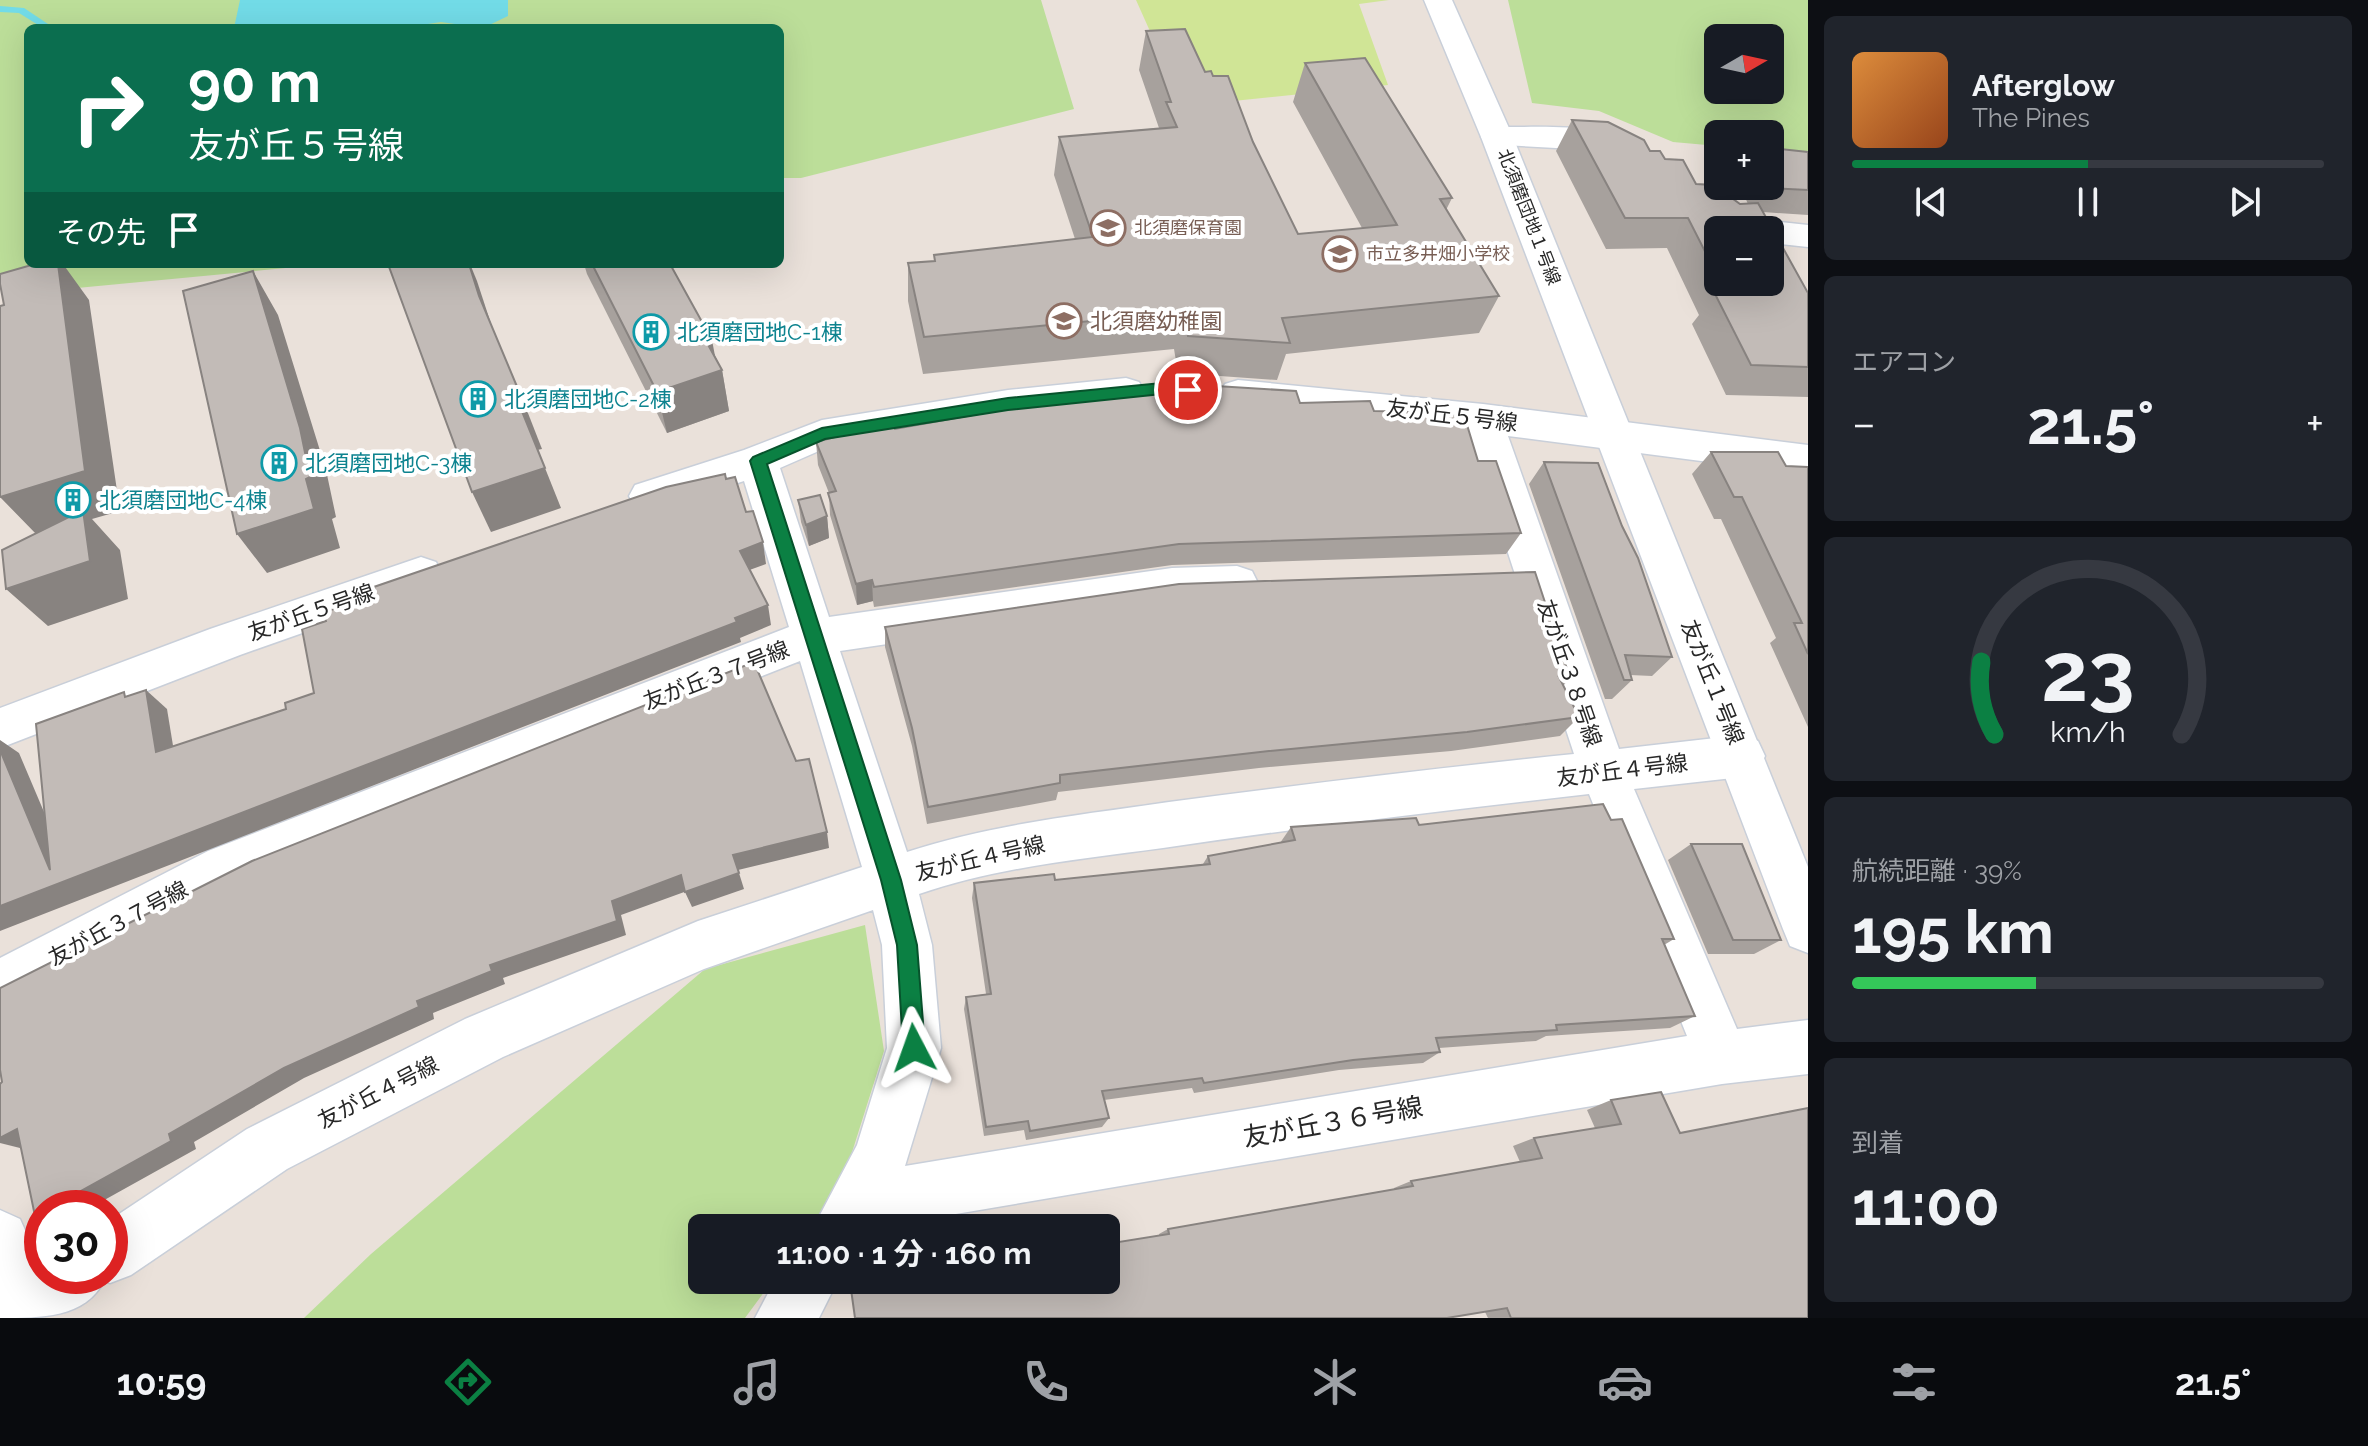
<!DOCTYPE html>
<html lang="ja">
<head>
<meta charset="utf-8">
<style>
  :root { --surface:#171b24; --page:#20242c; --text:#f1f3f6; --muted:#9ea1a6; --line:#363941; --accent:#0b8043 }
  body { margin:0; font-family:Raleway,"Noto Sans JP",sans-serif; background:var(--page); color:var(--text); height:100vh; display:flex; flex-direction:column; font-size:30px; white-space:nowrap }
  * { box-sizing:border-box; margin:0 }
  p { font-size:26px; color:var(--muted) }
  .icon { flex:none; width:44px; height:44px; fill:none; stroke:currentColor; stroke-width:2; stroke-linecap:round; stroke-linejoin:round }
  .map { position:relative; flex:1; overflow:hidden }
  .side { display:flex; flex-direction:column; gap:16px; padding:16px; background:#0d0f14; width:560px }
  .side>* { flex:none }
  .banner { position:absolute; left:24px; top:24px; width:760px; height:244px; border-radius:12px; box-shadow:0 8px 32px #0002; background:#0b6e4f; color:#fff; overflow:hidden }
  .needle { width:52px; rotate:81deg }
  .fabs { position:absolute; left:1704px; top:24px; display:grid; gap:16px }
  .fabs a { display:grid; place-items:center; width:80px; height:80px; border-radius:12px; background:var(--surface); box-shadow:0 8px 32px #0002; font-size:40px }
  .speed { position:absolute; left:24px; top:1190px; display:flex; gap:16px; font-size:40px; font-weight:700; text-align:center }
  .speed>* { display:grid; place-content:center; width:104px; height:104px; border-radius:50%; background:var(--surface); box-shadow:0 8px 32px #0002; line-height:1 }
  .speed .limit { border:12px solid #d22; background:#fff; color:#111 }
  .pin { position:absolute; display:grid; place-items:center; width:68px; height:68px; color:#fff; margin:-34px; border:4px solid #fff; border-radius:50%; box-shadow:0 2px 8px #0007 }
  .me { position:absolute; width:88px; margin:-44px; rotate:356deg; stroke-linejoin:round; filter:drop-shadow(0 0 6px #0008) }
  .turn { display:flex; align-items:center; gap:28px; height:168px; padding:0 32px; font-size:36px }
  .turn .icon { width:104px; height:104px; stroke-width:2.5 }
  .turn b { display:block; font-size:56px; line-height:68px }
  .then { display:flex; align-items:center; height:76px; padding:0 32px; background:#0003; gap:16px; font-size:30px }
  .big { font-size:60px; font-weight:700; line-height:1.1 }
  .side .tile { flex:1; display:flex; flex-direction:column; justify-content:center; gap:12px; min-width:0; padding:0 28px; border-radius:12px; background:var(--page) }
  .side .dial { align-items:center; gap:0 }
  .dial svg { height:208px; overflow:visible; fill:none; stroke:var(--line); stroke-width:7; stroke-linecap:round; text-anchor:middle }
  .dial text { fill:var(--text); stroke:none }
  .song { display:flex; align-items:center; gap:24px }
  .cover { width:96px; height:96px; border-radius:12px; background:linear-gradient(135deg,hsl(30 70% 55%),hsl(20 70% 35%)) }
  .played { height:8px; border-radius:4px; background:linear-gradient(90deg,var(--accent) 50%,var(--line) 50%) }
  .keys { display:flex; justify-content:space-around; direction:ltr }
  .heat { display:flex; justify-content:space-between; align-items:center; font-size:44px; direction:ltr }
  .charge { height:12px; border-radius:6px; background:linear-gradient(90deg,#34c759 39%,var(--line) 0) }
  .trip { position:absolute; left:688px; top:1214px; width:432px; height:80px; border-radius:12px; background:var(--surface); box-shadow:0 8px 32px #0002; font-weight:700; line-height:80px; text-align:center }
  .dock { display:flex; height:128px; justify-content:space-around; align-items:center; background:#090b0e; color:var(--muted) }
  .dock .icon { width:56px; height:56px }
  .dock .active { color:var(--accent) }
  .dock b { font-size:36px; color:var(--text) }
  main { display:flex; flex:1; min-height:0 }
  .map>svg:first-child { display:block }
  .green { fill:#bcde99; fill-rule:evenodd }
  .pitch { fill:#d0e596 }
  .water { fill:#72dbe7 }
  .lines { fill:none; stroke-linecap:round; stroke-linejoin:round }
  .stream { fill:#72dbe7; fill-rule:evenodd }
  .minor-casing { stroke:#c9cfd9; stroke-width:3 }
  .tertiary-casing { stroke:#c9cfd9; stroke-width:3 }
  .minor { fill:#fff; fill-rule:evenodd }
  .tertiary { fill:#fff; fill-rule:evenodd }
  .wall { fill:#a7a19d; fill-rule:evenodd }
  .shaded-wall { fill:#888380 }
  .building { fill:#c2bbb7; stroke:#888380; stroke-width:2 }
  .route { fill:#0b8043; stroke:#07532c; stroke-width:2 }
  .labels { text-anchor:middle; stroke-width:8; stroke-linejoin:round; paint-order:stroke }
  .far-street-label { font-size:18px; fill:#282828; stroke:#fff }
  .far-education-label { font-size:18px; fill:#785e54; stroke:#fff; text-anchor:start }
  .education-label { font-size:22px; fill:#785e54; stroke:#fff; text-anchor:start }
  .culture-label { font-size:22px; fill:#0d838f; stroke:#fff; text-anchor:start }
  .street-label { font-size:22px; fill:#282828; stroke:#fff }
  .near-street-label { font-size:26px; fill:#282828; stroke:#fff }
</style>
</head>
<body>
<main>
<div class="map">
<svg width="1808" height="1318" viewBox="0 0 1808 1318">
  <rect width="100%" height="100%" fill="#eae1da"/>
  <g class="green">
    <polygon points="0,0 1041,0 1074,109 801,178 780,178 780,28 28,28 28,264 328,264 35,292 0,286"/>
    <path d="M1508 0H1808V155L1770 151V134H1718V146L1673 142 1599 111 1532 103ZM1718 38H1770V90H1718Z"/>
    <polygon points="865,925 884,1051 842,1184 810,1228 702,1228 702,1280 773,1280 745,1318 304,1318 371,1254 705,969"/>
  </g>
  <polygon class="pitch" points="1136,0 1389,0 1359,4 1388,85 1214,103 1162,58"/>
  <polygon class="water" points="240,0 508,0 508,16 483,28 441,22 402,28 234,28"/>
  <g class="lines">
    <polygon class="stream" points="0,6 24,8 54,28 43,28 19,13 0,12"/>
    <defs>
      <g id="minor">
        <path d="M1497 127C1533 128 1614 120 1636 152L1631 159 1620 162 1592 150 1486 144 1481 137 1486 130Z"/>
        <polygon points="1770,221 1808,225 1808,247 1770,243 1770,230 1754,230 1758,224"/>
        <path d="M1126 378 1139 382 1145 392 1139 402 1008 418 828 447 780 468 829 617 1172 568 1237 566 1252 571 1258 583 1252 595 1237 600 1172 602 840 651 907 852C992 824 1081 815 1169 802 1304 784 1439 768 1574 754L1468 431 1238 408 1225 404 1219 394 1225 384 1238 380 1483 404 1808 445V475L1508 436 1619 749 1742 735 1758 741 1765 756 1758 771 1742 777 1634 789 1737 1029 1808 1020V1074L1722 1084 873 1228H813L857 1145 887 1048 882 945 873 910 704 969 503 1057 287 1169 131 1275 110 1283 104 1281C85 1318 41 1318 0 1318V1210L20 1219 29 1239 35 1269 42 1265V1276H110V1220L247 1129 465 1019 698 921 862 867 800 661 242 883 0 1012V958L208 851 789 627 744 481 649 512 635 507 629 496 635 485 744 450 822 420 1008 390ZM1589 794 1687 1036 905 1166 941 1048 932 945 919 894C998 867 1081 859 1163 848 1305 827 1447 810 1589 794Z"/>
        <polygon points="421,557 436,562 442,574 436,586 240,655 0,748 0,708 210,629"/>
        <polygon points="775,1280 838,1280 819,1318 755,1318"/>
      </g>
      <polygon id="tertiary" points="1424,0 1452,0 1513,137 1808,867 1808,953 1790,946 1783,929 1481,137"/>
    </defs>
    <use href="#minor" class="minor-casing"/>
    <use href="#tertiary" class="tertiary-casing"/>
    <use href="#minor" class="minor"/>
    <use href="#tertiary" class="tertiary"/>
  </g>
  <g class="wall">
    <polygon points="1146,31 1205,72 1253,142 1298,234 1362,228 1293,102 1305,63 1452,198 1446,210 1499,296 1479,333 1286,354 1277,380 1178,373 1174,349 923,374 908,301 908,263 934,261 934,255 1075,239 1054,175 1059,137 1159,128 1139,70"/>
    <path d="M1572 120 1650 151 1665 159 1696 184 1740 204H1748L1740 186H1770L1808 152V215L1763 212 1808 293V397L1726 395 1692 324 1699 315 1667 248 1606 249 1556 151ZM1718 230 1770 282H1718Z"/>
    <polygon points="584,264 670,264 722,370 729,411 667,433 587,274"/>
    <polygon points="1300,403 1374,411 1478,461 1521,533 1506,554 1172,565 874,607 873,601 857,605 830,515 829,493 818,465 816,442 895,429"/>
    <polygon points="1711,452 1786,466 1808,467 1808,727 1770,643 1776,638 1721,519 1714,519 1692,474"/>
    <polygon points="1544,462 1672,657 1652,676 1630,675 1632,680 1612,699 1605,699 1529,484"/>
    <polygon points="798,500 827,516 829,538 809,546 801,522"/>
    <polygon points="885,627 1570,678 1563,686 1579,717 1560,736 1451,751 1259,768 1058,792 1056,800 927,824 912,746 885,647"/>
    <polygon points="1419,825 1674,939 1664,945 1695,1016 1670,1028 1546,1036 1536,1041 1439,1048 1440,1052 1423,1063 1339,1070 1194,1093 1192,1088 1104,1100 1109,1118 1102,1127 1026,1140 1024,1130 984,1136 964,1009 966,997 986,994 972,898 974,883 1055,880 1203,864 1208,856 1280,843 1291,827"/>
    <polygon points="1691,844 1781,940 1754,954 1708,954 1668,860"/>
    <polygon points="1611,1100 1680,1133 1808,1318 1488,1318 1485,1312 910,1281 1106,1280 1159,1236 1159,1234 1168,1229 1394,1189 1394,1188 1411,1181 1520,1162 1513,1146 1534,1138 1595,1128 1587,1110"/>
  </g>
  <g class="shaded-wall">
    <polygon points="58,264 63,264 89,300 120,511 92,519 120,550 128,599 48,626 6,589 38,536 0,497"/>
    <polygon points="469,264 470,264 477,281 496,339 479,296"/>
    <polygon points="253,271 278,315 326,470 336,517 332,519 340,548 267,573 237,534 306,479"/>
    <polygon points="712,340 718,372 722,370 729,411 667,433 657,392 706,341"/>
    <polygon points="526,408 542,449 537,450 521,409"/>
    <polygon points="545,468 561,508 491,532 472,492"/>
    <polygon points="827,516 829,538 809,546 806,525"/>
    <polygon points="763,542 766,564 744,572 740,551"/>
    <polygon points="872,580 873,601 857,605 856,584"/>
    <polygon points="768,605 771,625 740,638 741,642 0,931 0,906 50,870 0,750 0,740 19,753 72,878"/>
    <polygon points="146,690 167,709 177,770 156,752"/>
    <polygon points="827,832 829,848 738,870 733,855"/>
    <polygon points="739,873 744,889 692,907 685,892"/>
    <polygon points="681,875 687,891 621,915 626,935 503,978 505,984 433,1013 434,1019 304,1078 194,1142 196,1149 90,1208 50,1208 169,1134 284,1068 490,965 612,901"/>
    <polygon points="17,1129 24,1149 0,1143 0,1138"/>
  </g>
  <g class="building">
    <polygon points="1185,29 1205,72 1211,71 1213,76 1228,76 1253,142 1298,234 1397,225 1305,63 1365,58 1452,198 1440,199 1499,296 1282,318 1290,343 1188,336 1184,312 924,337 908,263 935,261 934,255 1093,237 1059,137 1177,127 1166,102 1171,102 1146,31"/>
    <polygon points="1572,120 1608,122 1644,140 1650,151 1660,151 1665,159 1683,160 1696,184 1714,185 1740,204 1758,203 1808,293 1808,367 1751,365 1715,294 1727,294 1720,282 1770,282 1770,230 1718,230 1718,277 1688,218 1625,218"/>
    <polygon points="1770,148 1808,152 1808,190 1768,188 1768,186 1770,186"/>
    <polygon points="35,264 58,264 85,471 0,497 0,306 4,305 0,284 0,274"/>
    <polygon points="388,264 469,264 479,296 526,408 521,409 545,468 472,492"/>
    <polygon points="592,264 670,264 712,340 706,341 722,370 657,392"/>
    <polygon points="253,271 300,428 310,477 306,479 314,509 237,534 183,291"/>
    <polygon points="1168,383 1296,391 1300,403 1370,401 1374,411 1442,412 1443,415 1464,415 1478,461 1496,461 1521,533 1179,544 874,587 872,580 856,584 828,493 836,491 816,442 892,422 895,429 1130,387"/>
    <polygon points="1711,452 1778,452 1786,466 1808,467 1808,654 1794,623 1802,623 1742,497 1734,497"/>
    <polygon points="1544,462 1598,463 1622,526 1638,558 1672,657 1625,655 1632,680 1624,680"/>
    <polygon points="725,474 726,479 735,477 746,512 753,511 763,542 740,551 768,605 735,618 737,622 0,906 0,750 50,870 36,724 124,692 125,697 146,690 156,752 286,709 285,703 314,693 302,629 326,621 324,612 367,599 365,590 666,487"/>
    <polygon points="820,495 827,516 806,525 798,500"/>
    <polygon points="83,510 90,561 6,589 2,550"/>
    <polygon points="1535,572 1570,678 1559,677 1579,717 1467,732 1269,751 1060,775 1060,783 928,807 912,728 885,627 1179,584"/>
    <polygon points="754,662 796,761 809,759 827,832 733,855 739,873 685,892 681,875 612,901 617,921 490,965 492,971 417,1001 419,1007 284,1068 169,1134 171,1141 50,1208 42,1208 42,1212 35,1216 17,1129 0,1138 0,1084 2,1082 0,1070 0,988 252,861"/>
    <polygon points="1603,804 1611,820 1622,819 1674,939 1662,939 1695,1016 1556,1025 1557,1030 1436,1038 1440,1052 1353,1060 1204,1083 1202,1078 1102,1091 1109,1118 1030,1131 1028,1121 986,1127 966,997 991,994 974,883 1054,874 1055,880 1210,864 1208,856 1295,840 1291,827 1416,818 1419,825"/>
    <polygon points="1691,844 1742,844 1781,940 1733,940"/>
    <polygon points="1661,1092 1680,1133 1808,1108 1808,1318 1511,1318 1507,1308 1447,1318 855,1318 850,1282 862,1280 910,1280 910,1281 917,1280 1106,1280 1106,1244 1169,1234 1168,1229 1413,1186 1411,1181 1542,1158 1534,1138 1621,1124 1611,1100"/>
  </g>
  <polygon class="route" points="1162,383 1188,385 1196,390 1188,396 1162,394 1008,410 825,439 767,464 901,880 917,945 925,1048 922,1056 914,1059 906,1056 903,1048 897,945 881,880 750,461 753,457 822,428 1008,398"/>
  <defs>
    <symbol id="school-ring" viewBox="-11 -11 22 22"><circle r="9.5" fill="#fff" stroke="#8d6e63" stroke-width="1.5"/><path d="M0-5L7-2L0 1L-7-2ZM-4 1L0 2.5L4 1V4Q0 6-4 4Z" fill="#8d6e63"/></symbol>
    <symbol id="building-ring" viewBox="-11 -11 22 22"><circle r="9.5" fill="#fff" stroke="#0f9aa8" stroke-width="1.5"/><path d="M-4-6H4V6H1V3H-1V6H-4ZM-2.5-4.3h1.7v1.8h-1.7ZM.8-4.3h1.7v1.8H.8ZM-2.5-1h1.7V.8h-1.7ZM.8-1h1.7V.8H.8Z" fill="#0f9aa8"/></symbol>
  </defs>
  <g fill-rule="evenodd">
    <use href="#school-ring" x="1088" y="208" width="40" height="40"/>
    <use href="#school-ring" x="1320" y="234" width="40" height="40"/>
    <use href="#school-ring" x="1044" y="301" width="40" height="40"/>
    <use href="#building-ring" x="631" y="312" width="40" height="40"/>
    <use href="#building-ring" x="458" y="379" width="40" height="40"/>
    <use href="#building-ring" x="259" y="443" width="40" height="40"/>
    <use href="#building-ring" x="53" y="480" width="40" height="40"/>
  </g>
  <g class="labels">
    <g class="far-street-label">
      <text transform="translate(1529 217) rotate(69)" y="6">北須磨団地１号線</text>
    </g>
    <g class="far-education-label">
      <text x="1134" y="234">北須磨保育園</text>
      <text x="1366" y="260">市立多井畑小学校</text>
    </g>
    <g class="education-label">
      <text x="1090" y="329">北須磨幼稚園</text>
    </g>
    <g class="culture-label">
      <text x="677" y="340">北須磨団地C-1棟</text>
      <text x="504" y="407">北須磨団地C-2棟</text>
      <text x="305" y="471">北須磨団地C-3棟</text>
      <text x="99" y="508">北須磨団地C-4棟</text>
    </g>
    <g class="street-label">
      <text transform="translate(1452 415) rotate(7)" y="8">友が丘５号線</text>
      <text transform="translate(311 612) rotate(-19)" y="8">友が丘５号線</text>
      <text transform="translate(1570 673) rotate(71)" y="8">友が丘３８号線</text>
      <text transform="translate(716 675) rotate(-21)" y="8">友が丘３７号線</text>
      <text transform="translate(1713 682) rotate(68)" y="8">友が丘１号線</text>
      <text transform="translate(1622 770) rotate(-7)" y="8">友が丘４号線</text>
      <text transform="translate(980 858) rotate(-13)" y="8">友が丘４号線</text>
      <text transform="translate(118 923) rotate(-28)" y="8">友が丘３７号線</text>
      <text transform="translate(378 1092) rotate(-27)" y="8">友が丘４号線</text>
    </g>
    <g class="near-street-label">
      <text transform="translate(1333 1122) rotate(-10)" y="9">友が丘３６号線</text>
    </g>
  </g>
</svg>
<div class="fabs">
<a><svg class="needle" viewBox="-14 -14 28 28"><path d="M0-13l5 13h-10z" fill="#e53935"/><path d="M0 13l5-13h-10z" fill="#9ea1a6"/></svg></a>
<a>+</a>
<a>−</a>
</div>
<div class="speed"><div class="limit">30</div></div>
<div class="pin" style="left:1188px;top:390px;background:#d93025"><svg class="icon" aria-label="arrive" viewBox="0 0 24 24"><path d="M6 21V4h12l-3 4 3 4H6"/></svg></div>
<svg class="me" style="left:914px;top:1048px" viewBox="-20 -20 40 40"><path d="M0-17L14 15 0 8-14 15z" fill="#0b8043" stroke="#fff" stroke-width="4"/></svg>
<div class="trip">11:00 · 1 分 · 160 m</div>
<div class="banner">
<div class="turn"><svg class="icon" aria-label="right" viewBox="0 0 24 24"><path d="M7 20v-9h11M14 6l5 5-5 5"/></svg><div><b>90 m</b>友が丘５号線</div></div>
<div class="then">その先<svg class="icon" aria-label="arrive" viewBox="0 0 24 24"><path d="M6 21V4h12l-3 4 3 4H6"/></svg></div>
</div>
</div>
<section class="side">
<div class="tile">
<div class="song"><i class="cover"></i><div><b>Afterglow</b><p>The Pines</p></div></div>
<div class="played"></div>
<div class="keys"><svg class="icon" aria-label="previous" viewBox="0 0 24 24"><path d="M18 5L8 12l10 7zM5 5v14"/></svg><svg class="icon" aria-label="pause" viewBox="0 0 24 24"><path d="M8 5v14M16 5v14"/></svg><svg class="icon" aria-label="next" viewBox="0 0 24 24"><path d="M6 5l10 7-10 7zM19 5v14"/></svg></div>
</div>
<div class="tile"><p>エアコン</p>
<div class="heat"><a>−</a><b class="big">21.5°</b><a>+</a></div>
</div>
<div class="tile dial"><svg viewBox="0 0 100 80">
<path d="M14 69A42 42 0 1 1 86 69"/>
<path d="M14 69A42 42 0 0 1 9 41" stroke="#0b8043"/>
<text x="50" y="56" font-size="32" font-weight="700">23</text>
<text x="50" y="72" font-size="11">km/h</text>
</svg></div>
<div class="tile"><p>航続距離 · 39%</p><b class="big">195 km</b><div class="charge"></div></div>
<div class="tile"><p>到着</p><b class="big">11:00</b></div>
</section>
</main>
<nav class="dock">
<b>10:59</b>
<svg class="icon active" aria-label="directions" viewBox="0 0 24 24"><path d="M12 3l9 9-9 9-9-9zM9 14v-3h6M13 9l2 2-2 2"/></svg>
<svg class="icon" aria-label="music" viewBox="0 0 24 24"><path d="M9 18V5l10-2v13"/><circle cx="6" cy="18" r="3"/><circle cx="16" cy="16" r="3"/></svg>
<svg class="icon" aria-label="phone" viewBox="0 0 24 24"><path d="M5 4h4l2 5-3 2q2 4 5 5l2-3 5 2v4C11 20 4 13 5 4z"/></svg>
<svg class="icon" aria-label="climate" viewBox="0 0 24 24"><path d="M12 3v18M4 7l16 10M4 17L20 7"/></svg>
<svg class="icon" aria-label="car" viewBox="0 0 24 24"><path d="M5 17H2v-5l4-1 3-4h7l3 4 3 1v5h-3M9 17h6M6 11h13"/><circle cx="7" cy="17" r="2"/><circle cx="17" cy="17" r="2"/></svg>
<svg class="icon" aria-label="filters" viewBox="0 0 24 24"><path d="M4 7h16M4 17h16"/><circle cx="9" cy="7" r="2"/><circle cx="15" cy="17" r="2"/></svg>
<b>21.5°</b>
</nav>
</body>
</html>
